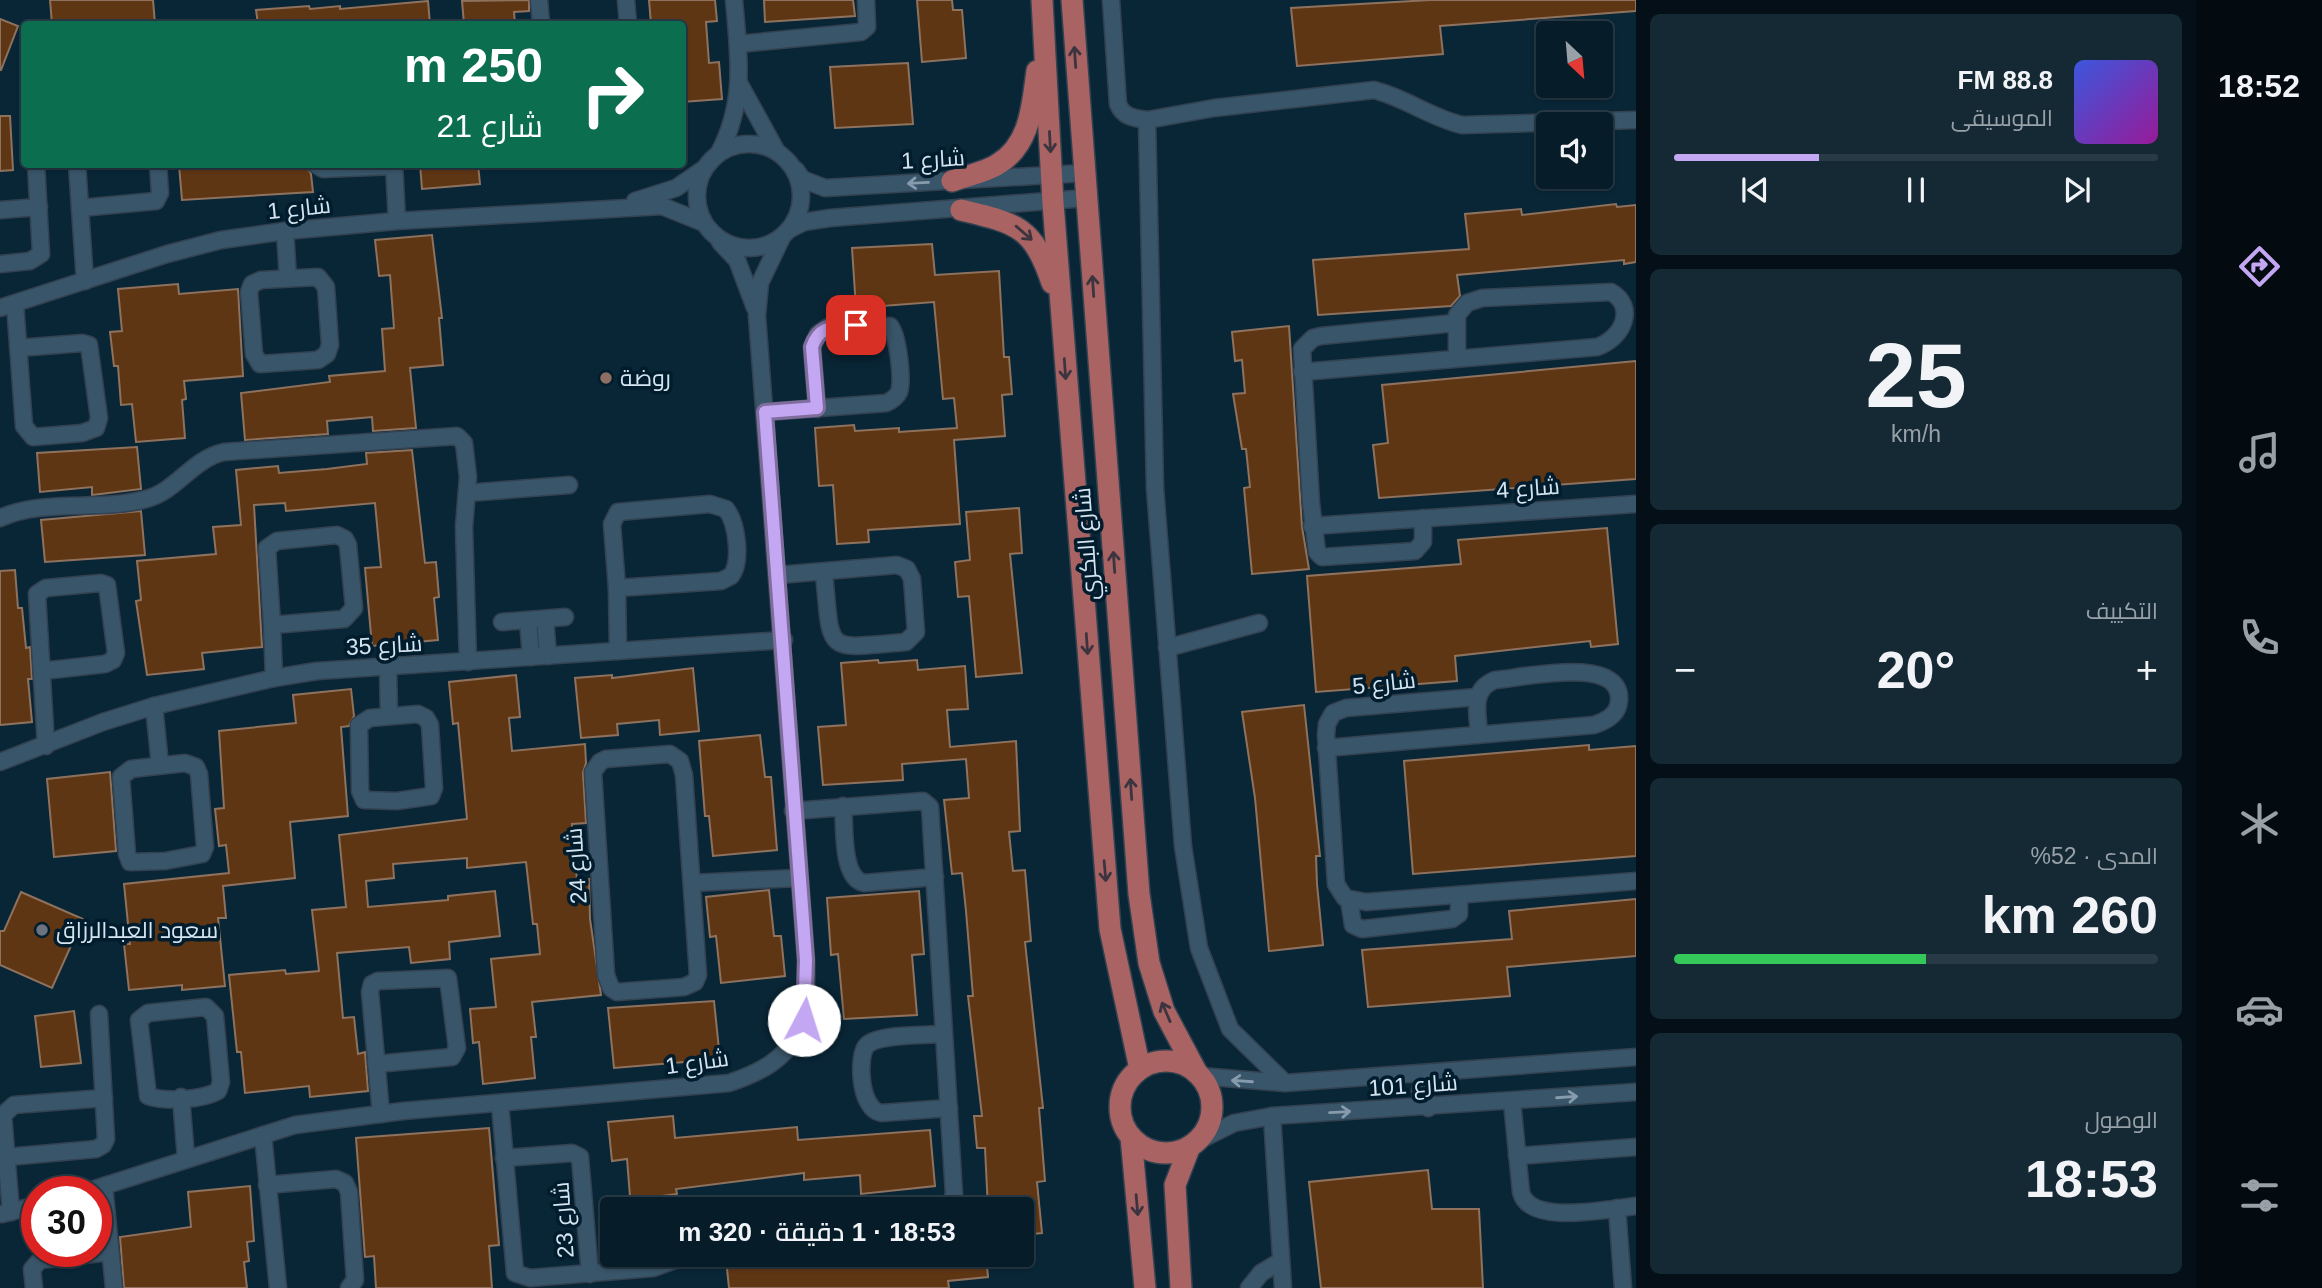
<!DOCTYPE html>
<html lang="ar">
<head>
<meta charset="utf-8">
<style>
  :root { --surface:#071c29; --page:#152935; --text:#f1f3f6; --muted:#98a1a8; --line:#283a46; --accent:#c3a7f2 }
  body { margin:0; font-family:Arial,Cairo,sans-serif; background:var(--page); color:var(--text); direction:rtl; height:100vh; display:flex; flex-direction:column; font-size:26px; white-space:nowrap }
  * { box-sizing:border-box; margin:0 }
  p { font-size:23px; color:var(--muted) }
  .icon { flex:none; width:38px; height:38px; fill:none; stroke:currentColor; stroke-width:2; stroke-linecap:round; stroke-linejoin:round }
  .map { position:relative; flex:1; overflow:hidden; direction:ltr }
  .drawer { display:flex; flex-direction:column; gap:14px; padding:14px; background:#040f17; width:560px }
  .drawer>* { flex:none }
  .banner { position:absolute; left:21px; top:21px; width:665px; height:147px; border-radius:7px; box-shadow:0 2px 5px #0004,0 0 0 2px var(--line); direction:rtl; background:#0b6e4f; color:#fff; overflow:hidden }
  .needle { width:46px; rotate:154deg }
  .controls { position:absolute; left:1536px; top:21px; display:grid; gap:14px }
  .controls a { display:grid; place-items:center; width:77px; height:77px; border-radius:7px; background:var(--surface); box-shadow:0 2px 5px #0004,0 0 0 2px var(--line); font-size:35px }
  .speed { position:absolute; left:21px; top:1176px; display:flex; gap:14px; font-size:35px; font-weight:700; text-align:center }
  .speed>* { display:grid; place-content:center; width:91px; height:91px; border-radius:50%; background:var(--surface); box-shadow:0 2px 5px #0004,0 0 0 2px var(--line); line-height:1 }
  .speed .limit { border:10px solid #d22; background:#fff; color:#111 }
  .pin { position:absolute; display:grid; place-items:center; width:60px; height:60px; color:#fff; margin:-30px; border-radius:14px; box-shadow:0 4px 10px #0006 }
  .me { position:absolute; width:77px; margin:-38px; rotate:5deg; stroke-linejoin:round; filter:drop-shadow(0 0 5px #0008) }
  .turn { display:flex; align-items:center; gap:24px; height:147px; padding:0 28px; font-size:32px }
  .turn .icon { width:91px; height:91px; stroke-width:2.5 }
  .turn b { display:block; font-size:49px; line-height:60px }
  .big { font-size:52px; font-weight:600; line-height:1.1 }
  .drawer .tile { flex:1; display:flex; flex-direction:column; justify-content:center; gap:10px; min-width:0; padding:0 24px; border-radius:10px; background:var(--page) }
  .drawer .dial { align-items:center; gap:0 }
  .dial b { font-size:91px; line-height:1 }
  .song { display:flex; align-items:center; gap:21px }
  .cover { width:84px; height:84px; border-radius:10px; background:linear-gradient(135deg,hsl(230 70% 55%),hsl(300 70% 35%)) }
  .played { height:7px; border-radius:4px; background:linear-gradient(90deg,var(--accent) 30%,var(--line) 30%) }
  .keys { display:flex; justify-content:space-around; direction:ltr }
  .heat { display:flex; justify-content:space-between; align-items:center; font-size:38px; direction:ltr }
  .charge { height:10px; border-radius:5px; background:linear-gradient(90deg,#34c759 52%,var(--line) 0) }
  .trip { position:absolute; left:600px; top:1197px; width:434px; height:70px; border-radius:7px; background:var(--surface); box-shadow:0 2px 5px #0004,0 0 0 2px var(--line); font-weight:600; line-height:70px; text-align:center; direction:rtl }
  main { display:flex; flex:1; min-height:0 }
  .menu { display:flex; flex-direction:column; width:126px; justify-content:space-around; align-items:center; background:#030b10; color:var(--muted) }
  .menu .icon { width:49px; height:49px }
  .menu .active { color:var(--accent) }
  .menu b { font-size:32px; color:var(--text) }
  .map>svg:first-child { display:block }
  .building { fill:#5e3614; stroke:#8e725d; stroke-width:2 }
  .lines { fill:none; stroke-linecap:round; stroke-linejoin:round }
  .minor-casing { stroke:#334150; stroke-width:19 }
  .major-casing { stroke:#334150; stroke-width:24 }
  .minor { stroke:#395569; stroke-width:16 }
  .major { stroke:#a96362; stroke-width:21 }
  .oneway { stroke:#3c3540 }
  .oneway2 { stroke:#869cac }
  .route-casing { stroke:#7f6d9d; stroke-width:18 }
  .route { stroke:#c3a7f2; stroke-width:12 }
  .education-dot { fill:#8d6e63; stroke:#011c2d; stroke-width:2.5 }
  .worship-dot { fill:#6b7280; stroke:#011c2d; stroke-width:2.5 }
  .labels { text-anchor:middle; stroke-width:7; stroke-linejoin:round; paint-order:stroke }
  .street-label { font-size:23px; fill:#d4e4f0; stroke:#011c2d }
  .poi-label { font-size:23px; fill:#d4e4f0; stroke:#011c2d; text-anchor:start }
</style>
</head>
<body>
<main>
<nav class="menu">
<b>18:52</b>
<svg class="icon active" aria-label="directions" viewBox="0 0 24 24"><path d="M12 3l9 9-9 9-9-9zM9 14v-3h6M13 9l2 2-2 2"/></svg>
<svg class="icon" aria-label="music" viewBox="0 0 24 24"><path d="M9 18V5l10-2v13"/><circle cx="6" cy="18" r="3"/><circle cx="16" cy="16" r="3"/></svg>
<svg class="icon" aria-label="phone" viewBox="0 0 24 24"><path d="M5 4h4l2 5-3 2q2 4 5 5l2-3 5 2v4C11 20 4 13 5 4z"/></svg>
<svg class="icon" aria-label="climate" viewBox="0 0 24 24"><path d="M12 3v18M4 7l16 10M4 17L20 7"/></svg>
<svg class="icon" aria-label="car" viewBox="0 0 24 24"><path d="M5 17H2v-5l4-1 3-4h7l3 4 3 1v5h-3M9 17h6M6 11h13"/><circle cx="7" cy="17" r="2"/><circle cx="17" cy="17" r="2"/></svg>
<svg class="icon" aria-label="filters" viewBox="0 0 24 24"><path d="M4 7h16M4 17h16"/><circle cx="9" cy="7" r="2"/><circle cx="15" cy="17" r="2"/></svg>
</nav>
<section class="drawer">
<div class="tile">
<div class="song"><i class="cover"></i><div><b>88.8 FM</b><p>الموسيقى</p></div></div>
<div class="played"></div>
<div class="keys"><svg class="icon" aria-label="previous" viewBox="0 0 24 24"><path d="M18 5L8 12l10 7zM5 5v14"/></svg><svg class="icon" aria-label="pause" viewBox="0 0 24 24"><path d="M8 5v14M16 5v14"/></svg><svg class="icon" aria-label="next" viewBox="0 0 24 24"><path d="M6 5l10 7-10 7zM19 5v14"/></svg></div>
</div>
<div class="tile dial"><b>25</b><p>km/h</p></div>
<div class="tile"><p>التكييف</p>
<div class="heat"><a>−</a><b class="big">20°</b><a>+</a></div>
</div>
<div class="tile"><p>المدى · 52%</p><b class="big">260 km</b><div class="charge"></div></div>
<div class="tile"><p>الوصول</p><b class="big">18:53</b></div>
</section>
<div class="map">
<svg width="1636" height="1288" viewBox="0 0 1636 1288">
  <rect width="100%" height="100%" fill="#092637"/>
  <g class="building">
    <polygon points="50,0 153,0 155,24 52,24"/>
    <polygon points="529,0 529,11 514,12 515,24 464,24 462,1"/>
    <polygon points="649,0 715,0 717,21 706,22 709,63 719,62 722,99 682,102 682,24 651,24"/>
    <polygon points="764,0 853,0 855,16 765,22"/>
    <polygon points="917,0 952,0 953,10 962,10 966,58 922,62"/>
    <polygon points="1430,0 1636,0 1636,11 1440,26 1443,54 1297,66 1291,8"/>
    <polygon points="428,1 430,24 258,24 256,10 309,6 310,9 340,6 340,9"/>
    <polygon points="0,19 18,26 1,70 0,70"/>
    <polygon points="908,63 913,124 835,128 830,67"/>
    <polygon points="0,116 10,116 13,170 0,171"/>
    <polygon points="305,164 311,174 313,192 182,200 179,165"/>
    <polygon points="420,164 478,164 480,184 422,189"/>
    <polygon points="1616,204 1617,207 1636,205 1636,262 1624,264 1624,260 1457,275 1460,296 1451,306 1318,315 1313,260 1469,249 1465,214 1521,209 1522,215"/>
    <polygon points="432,235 442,318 439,318 443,365 410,368 416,428 373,431 372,417 327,421 328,434 245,440 241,393 330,382 329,376 385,371 382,329 394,328 390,275 379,276 375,240"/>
    <polygon points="932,244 935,275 999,271 1004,357 1009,357 1012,394 1002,395 1005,436 954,440 960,524 868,530 869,542 837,544 833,485 819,486 815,428 854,425 855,431 899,428 899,432 957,428 954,398 943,399 934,302 856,308 852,248"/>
    <polygon points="178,284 179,294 238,289 243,376 184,381 186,399 182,400 185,438 136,442 132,404 121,405 118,366 114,366 110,332 122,331 118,289"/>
    <polygon points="1289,326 1302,527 1309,569 1252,574 1244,488 1250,487 1246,449 1242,449 1233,394 1245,393 1242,360 1235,361 1232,332"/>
    <polygon points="1636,361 1636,479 1379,498 1373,445 1388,443 1382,385"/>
    <polygon points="137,447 141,489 92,495 92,487 40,492 37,453"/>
    <polygon points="412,450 425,563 436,562 439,597 434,598 438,640 372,646 365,568 381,567 375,503 286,511 285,503 254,505 262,647 202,653 204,669 147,675 136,601 141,600 137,561 216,554 213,527 241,525 236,470 278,466 279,473 327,469 367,464 366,453"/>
    <polygon points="1019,508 1022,553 1010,554 1022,673 976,677 969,596 958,597 955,562 970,560 966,512"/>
    <polygon points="141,511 145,555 45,562 41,520"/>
    <polygon points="1607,528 1618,644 1591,647 1590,641 1455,656 1457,681 1316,692 1307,576 1461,564 1458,540"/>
    <polygon points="15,570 18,608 22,608 26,648 30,647 32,679 28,679 32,722 0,725 0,571"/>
    <polygon points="878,660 879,663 917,660 918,670 965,666 968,709 947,710 950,747 1016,741 1020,831 1009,832 1013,871 1025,870 1031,941 1025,942 1043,1108 1039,1108 1045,1181 1037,1182 1042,1233 1022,1235 1022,1209 988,1209 985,1148 977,1148 974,1116 982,1116 968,996 973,996 966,911 962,873 952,874 944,800 969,798 966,759 902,764 903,780 823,785 818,727 846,725 841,663"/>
    <polygon points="693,668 699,731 660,735 659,720 617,724 618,735 581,738 575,678 612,675 612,678"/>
    <polygon points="516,675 520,717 509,718 512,751 585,744 586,763 583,773 586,823 572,824 577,880 589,879 590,919 601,995 532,1002 536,1037 531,1037 535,1078 483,1084 479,1042 473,1043 470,1009 496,1007 491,959 540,954 537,924 533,924 526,862 467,868 467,858 393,864 394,878 366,881 368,907 448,900 448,896 495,891 500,936 449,942 450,959 411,963 409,947 337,953 343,1018 354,1017 358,1054 365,1052 368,1091 310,1097 309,1086 245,1093 241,1052 237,1052 229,975 285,970 286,974 319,971 312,910 346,907 339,835 467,819 458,723 453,724 449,682"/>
    <polygon points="351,689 354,716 349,726 341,727 348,816 290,822 295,878 223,886 226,918 218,918 225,986 182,990 182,985 129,990 124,944 130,944 124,884 229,873 226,845 219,846 215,809 224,808 219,731 296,723 293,695"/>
    <polygon points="1304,705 1320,856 1316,856 1317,884 1323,945 1269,951 1255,798 1242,712"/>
    <polygon points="760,735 765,777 771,777 777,850 713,856 709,816 705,816 699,741"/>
    <polygon points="1589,745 1589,750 1636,746 1636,856 1413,874 1404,761"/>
    <polygon points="110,772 116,851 54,857 47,779"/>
    <polygon points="769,890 774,936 781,936 785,976 721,983 716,936 710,937 706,897"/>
    <polygon points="919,891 924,954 912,955 917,1015 844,1019 838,954 831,955 827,898"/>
    <polygon points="21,892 83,919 52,988 0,965 0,931 4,931"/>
    <polygon points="1636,899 1636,956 1507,967 1510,996 1368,1007 1362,950 1512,939 1509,911"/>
    <polygon points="714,1001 720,1059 614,1068 608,1008"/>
    <polygon points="74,1011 81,1063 41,1067 35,1016"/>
    <polygon points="673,1116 675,1138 797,1127 798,1140 930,1130 935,1186 861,1194 860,1175 804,1180 804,1173 676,1189 677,1194 661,1196 663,1209 631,1209 627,1159 612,1161 608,1122"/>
    <polygon points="489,1128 499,1245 489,1246 492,1288 376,1288 374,1256 365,1257 356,1138"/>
    <polygon points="1428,1170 1432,1209 1479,1209 1483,1288 1321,1288 1309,1182"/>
    <polygon points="250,1186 254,1241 247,1242 249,1261 244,1262 247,1288 124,1288 120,1237 191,1227 188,1192"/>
    <polygon points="777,1255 986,1255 988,1277 948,1281 949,1288 729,1288 726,1259"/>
  </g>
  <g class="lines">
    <defs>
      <g id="minor">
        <polyline points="539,0 541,24"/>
        <polyline points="626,0 628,24"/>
        <path d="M1111 0 1118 104C1123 117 1134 118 1147 120L1155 488 1183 846 1199 948 1230 1029 1285 1083"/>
        <polyline points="738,44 861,32 867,27 866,0"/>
        <polyline points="739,83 777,152"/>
        <path d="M1147 120 1214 108 1374 90C1406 98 1429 117 1462 125L1636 120"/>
        <circle cx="749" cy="196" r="52"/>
        <path d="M719 153C746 102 739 56 734 0"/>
        <polyline points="77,164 85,281"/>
        <polyline points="315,164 323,169 394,166"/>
        <polyline points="394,164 397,221"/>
        <polyline points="796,170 802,179 825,188 1084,173"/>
        <polyline points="635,201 676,188 705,168"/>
        <polyline points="80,208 156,201 160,193 158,164"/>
        <polyline points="0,210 39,207"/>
        <polyline points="790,229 804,222 830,218 1086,198"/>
        <polyline points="285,231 288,278"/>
        <polyline points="720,242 737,260 755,308"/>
        <polyline points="0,264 30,261 41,254 36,164"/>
        <polygon points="318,277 326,287 330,345 327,354 318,360 260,364 254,354 249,292 252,284 261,280"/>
        <polyline points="15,304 24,426 33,437 82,433 96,428 99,418 89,345 82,343 18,348"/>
        <polyline points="0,308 167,254 221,240 285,231 397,221 662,206 704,223"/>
        <path d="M1302 372 1597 347C1624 338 1636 306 1611 292L1482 298 1467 303 1457 315V357"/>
        <path d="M766 412 886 403C891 401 896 398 899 392 903 380 898 335 890 326L828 327 818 334 812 347 817 409"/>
        <polyline points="467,493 569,485"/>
        <path d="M710 504 726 509C737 523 742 562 731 576L721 581 617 588 612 524 618 512Z"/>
        <path d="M0 518C45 498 99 512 146 499 177 491 192 459 224 452L457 436 464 443 468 477 464 527 468 662"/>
        <polyline points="1423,518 1423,542 1415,551 1322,557 1317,552 1311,503 1302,349 1313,338 1321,336 1455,323"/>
        <polyline points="1312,526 1636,504"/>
        <polygon points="337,535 345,539 348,545 354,608 344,619 272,625 267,548 277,541"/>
        <path d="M778 575 897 565 907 569 912 579 916 632 906 642C823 649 832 655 824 573"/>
        <polyline points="617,588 618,651"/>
        <polyline points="545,619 548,656"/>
        <polyline points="528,620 531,657"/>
        <polyline points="502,622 565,617"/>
        <polyline points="272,625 274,678"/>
        <polyline points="1167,648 1259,623"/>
        <polyline points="388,668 389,716"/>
        <polyline points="42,671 105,664 113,660 116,653 107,585 101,583 46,588 37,594 46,746"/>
        <polyline points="1477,697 1346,708 1333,713 1327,724 1326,735 1336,884 1345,898 1366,902 1636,881"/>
        <polyline points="154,706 160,765"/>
        <polygon points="418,714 426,718 430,725 434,788 431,796 397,801 364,800 360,791 359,725 370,718"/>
        <path d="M1326 748 1594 725C1606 721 1618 715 1619 701 1623 654 1522 678 1495 680 1470 690 1478 712 1479 735"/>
        <polygon points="670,754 680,761 684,775 698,975 695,982 684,987 617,992 611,988 606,975 593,772 600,762 606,759"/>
        <polyline points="0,762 103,722 154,706 274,678 317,671 784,640"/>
        <polygon points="185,763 196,767 199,774 205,847 202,854 165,861 130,862 127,854 121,777 131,769"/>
        <path d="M843 806C845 826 841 878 864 883L935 877"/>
        <polyline points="793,811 923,801 930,807 954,1194 950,1205 941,1209"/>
        <polyline points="692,883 798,878"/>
        <polyline points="1349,900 1353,925 1362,929 1452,919 1459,914 1459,895"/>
        <path d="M206 1007 215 1016 221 1082 218 1091C202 1100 165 1102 148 1096L139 1020 148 1013Z"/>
        <path d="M943 1034C926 1035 879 1034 867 1045 857 1055 859 1109 881 1113L949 1108"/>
        <polyline points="376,1064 452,1057 457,1048 448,978 378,981 372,984 370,992 381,1114"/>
        <path d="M1427 1073C1418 1089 1417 1093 1428 1108"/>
        <polyline points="1200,1076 1285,1083 1636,1057"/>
        <polyline points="181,1097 186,1158"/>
        <path d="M1512 1102 1521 1192C1529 1226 1608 1209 1636 1206"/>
        <polyline points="500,1104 515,1273 530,1278 653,1268 689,1255"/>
        <polyline points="1272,1116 1283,1288"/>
        <polyline points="263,1135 278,1288"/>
        <polyline points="1198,1141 1234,1123 1272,1116 1636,1092"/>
        <polyline points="1517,1156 1636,1147"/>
        <polyline points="7,1157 96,1149 103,1145 106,1139 99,1014"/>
        <polyline points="504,1158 572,1153 580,1157 590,1274"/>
        <polyline points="267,1185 336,1179 345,1183 349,1192 355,1280 349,1288"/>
        <polyline points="104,1186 114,1288"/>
        <path d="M85 1192 295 1125 403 1111 729 1083C799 1060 808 1028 806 960L757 316 760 283 782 237"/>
        <polyline points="1617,1208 1623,1288"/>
        <polyline points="11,1212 3,1115 14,1105 104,1098"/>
        <polyline points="2,1214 37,1205"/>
        <polyline points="34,1288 32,1269 40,1260 110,1252"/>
        <polyline points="1249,1288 1261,1273 1281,1261"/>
      </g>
      <g id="major">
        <polyline points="1042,0 1053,203 1110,929 1140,1069"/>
        <polyline points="1072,0 1139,894 1149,963 1164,1011 1197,1073"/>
        <path d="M952 181C966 176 986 172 998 164 1031 144 1032 105 1037 71"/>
        <path d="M961 210C1016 223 1033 226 1052 283"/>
        <circle cx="1166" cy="1107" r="46"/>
        <polyline points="1131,1137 1145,1288"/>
        <polyline points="1181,1288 1175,1185 1190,1146"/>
      </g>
    </defs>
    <use href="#minor" class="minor-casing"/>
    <use href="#major" class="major-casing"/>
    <use href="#minor" class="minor"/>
    <use href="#major" class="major"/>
  </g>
  <defs><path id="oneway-shaft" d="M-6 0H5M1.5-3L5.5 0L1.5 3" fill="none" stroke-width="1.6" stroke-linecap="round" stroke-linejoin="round" transform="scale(1.75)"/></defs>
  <g class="oneway">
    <use href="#oneway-shaft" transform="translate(1075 57) rotate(-94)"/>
    <use href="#oneway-shaft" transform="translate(1050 142) rotate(87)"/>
    <use href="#oneway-shaft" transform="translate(1024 233) rotate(41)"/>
    <use href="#oneway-shaft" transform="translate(1093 286) rotate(-94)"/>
    <use href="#oneway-shaft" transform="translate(1065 369) rotate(86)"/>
    <use href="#oneway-shaft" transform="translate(1114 562) rotate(-94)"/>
    <use href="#oneway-shaft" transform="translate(1087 644) rotate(86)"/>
    <use href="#oneway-shaft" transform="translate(1131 789) rotate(-94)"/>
    <use href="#oneway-shaft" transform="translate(1105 871) rotate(85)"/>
    <use href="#oneway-shaft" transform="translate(1166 1012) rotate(-113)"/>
    <use href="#oneway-shaft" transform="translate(1137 1205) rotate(85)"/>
  </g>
  <g class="oneway2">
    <use href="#oneway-shaft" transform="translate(918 183) rotate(177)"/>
    <use href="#oneway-shaft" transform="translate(1242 1081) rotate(-176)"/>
    <use href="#oneway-shaft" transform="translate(1567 1097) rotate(-4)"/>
    <use href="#oneway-shaft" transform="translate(1340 1112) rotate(-3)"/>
  </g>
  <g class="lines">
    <defs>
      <path id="route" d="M804 1020 806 960 765 412 817 408 812 347C819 325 835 327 856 325"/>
    </defs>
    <use href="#route" class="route-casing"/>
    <use href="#route" class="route"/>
  </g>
  <circle class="education-dot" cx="606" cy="378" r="7"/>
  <circle class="worship-dot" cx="42" cy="930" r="7"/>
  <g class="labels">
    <g class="street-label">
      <text transform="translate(933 159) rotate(-3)" y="8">شارع 1</text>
      <text transform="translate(299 208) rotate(-6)" y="8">شارع 1</text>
      <text transform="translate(1528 488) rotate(-4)" y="8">شارع 4</text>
      <text transform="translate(1086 544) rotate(-94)" y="8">شارع البكري</text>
      <text transform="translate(384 645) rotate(-3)" y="8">شارع 35</text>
      <text transform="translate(1384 683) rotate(-6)" y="8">شارع 5</text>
      <text transform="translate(576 866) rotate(-94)" y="8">شارع 24</text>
      <text transform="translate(697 1062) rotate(-8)" y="8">شارع 1</text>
      <text transform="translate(1413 1085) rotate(-4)" y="8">شارع 101</text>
      <text transform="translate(563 1220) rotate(-94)" y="8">شارع 23</text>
    </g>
    <g class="poi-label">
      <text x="620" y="386">روضة</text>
      <text x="56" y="938">سعود العبدالرزاق</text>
    </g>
  </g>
</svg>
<div class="controls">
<a><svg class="needle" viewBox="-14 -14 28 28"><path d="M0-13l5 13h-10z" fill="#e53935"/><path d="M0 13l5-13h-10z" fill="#98a1a8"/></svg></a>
<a><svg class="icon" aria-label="sound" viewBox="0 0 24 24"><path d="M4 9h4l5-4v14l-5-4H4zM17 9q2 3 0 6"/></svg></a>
</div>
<div class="speed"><div class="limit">30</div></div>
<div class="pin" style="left:856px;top:325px;background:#d93025"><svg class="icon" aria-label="arrive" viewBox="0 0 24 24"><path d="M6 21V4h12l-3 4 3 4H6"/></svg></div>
<svg class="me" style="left:804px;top:1020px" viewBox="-20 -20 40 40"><circle r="19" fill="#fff"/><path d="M0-13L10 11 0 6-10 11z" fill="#c3a7f2"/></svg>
<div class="trip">18:53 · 1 دقيقة · 320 m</div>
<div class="banner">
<div class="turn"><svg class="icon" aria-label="right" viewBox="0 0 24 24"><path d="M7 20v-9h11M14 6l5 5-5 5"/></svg><div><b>250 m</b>شارع 21</div></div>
</div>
</div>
</main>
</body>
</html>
